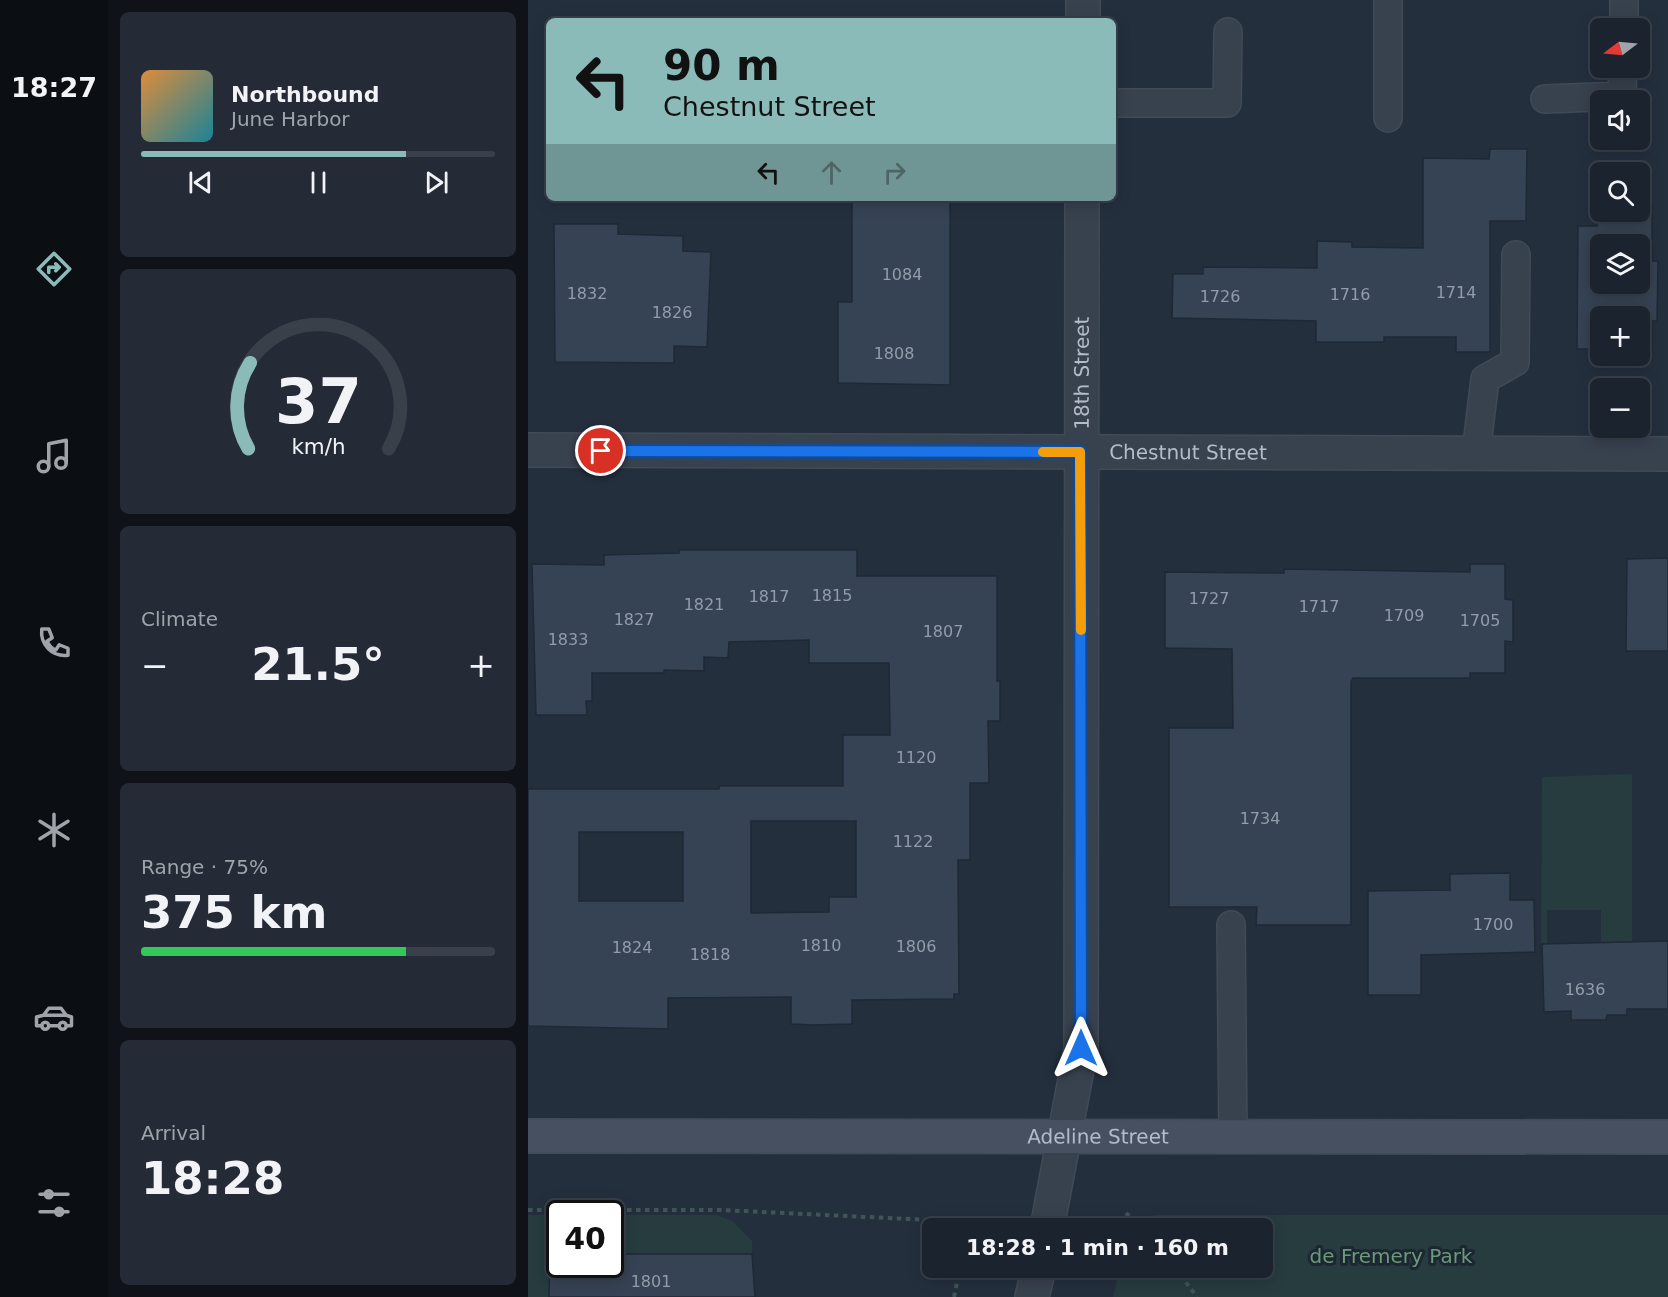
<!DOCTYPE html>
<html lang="en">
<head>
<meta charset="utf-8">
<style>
  :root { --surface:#1b232e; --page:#242b36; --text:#f1f3f6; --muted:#a0a4aa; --line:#39404a; --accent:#8bbbb9 }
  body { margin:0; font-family:"DejaVu Sans",sans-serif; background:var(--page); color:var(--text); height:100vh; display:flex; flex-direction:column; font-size:22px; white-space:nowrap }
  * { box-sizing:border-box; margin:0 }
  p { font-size:20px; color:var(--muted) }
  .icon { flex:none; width:33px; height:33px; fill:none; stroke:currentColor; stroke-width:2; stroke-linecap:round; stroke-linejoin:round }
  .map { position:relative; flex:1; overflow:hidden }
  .drawer { display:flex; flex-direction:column; gap:12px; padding:12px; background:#0f1319; width:420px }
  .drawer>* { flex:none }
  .banner { position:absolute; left:18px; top:18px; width:570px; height:183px; border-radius:9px; box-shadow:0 3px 15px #0003,0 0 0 2px var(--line); background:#8bbbb9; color:#111; overflow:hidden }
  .needle { width:39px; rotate:254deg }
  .controls { position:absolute; left:1062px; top:18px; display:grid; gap:12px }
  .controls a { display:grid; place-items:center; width:60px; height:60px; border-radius:9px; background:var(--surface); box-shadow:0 3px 15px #0003,0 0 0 2px var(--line); font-size:30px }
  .speed { position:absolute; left:18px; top:1200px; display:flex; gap:12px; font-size:30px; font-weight:700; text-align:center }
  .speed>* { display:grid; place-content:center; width:78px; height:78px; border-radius:50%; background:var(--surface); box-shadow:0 3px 15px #0003,0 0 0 2px var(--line); line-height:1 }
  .speed .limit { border:3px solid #111; border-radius:9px; background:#fff; color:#111 }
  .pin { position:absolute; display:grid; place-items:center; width:51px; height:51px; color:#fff; margin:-26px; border:3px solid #fff; border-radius:50%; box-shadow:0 2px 6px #0007 }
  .me { position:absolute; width:66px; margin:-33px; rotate:0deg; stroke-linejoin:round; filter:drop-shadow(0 0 4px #0008) }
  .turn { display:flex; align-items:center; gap:21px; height:126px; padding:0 18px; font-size:27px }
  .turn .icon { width:78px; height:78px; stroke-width:2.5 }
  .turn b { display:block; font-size:42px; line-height:51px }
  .lanes { display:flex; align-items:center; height:57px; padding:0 18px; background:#0003; justify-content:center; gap:30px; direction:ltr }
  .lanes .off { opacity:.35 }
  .big { font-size:45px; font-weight:700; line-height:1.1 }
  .drawer .widget { flex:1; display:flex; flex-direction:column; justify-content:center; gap:9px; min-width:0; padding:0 21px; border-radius:9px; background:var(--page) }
  .drawer .dial { align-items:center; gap:0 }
  .dial svg { height:156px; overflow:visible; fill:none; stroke:var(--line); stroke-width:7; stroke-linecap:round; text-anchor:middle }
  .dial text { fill:var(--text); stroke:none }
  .song { display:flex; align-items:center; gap:18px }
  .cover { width:72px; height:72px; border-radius:9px; background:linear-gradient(135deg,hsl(30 70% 55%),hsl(190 70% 35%)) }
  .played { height:6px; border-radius:3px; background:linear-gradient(90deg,var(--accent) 75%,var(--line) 75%) }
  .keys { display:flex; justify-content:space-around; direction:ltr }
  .heat { display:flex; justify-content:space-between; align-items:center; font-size:33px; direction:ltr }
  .charge { height:9px; border-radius:4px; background:linear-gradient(90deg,#34c759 75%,var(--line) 0) }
  .trip { position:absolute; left:394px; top:1218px; width:351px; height:60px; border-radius:9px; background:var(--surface); box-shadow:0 3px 15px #0003,0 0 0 2px var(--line); font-weight:700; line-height:60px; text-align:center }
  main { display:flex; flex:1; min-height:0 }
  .dock { display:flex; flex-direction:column; width:108px; justify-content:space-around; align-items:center; background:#0b0e12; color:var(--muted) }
  .dock .icon { width:42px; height:42px }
  .dock .selected { color:var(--accent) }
  .dock b { font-size:27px; color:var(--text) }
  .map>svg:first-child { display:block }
  .green { fill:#263c3f }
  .building { fill:#364354; stroke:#1f2835; stroke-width:1.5; fill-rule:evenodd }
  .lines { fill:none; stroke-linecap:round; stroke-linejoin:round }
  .service-casing { stroke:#414a57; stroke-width:30 }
  .minor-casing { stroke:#414a57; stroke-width:36 }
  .tertiary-casing { stroke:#414a57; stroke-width:36 }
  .secondary-casing { stroke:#414a57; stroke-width:36 }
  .path { stroke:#3f5557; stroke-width:4; stroke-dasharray:4.5 4.5; stroke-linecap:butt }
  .service { stroke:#38414e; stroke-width:27 }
  .minor { stroke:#38414e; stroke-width:33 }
  .tertiary { stroke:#38414e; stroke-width:33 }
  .secondary { stroke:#465061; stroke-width:33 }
  .route-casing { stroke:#114b97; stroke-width:15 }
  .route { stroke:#1a73e8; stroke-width:10 }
  .slow { stroke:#f59e0b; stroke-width:10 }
  .labels { text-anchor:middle; stroke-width:6; stroke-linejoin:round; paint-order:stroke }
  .number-label { font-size:16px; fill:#929caa }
  .street-label { font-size:20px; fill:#b4bcc9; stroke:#1d2633 }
  .park-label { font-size:20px; fill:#6b9a76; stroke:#1d2633 }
</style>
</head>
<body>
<main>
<nav class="dock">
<b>18:27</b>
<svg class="icon selected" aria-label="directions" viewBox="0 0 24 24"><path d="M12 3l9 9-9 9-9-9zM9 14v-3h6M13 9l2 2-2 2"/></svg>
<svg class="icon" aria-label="music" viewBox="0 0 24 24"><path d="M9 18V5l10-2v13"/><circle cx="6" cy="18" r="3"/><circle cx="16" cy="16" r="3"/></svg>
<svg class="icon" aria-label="phone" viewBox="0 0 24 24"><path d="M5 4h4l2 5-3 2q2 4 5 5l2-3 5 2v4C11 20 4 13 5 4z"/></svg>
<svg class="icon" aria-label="climate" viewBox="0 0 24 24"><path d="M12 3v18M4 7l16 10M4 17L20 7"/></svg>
<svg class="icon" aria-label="car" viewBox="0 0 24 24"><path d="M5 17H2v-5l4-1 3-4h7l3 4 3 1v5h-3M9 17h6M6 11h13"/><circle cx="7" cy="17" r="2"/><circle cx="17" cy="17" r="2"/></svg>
<svg class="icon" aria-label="filters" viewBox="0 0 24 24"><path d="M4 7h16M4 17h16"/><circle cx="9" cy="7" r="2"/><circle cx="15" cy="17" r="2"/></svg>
</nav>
<section class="drawer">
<div class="widget">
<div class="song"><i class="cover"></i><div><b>Northbound</b><p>June Harbor</p></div></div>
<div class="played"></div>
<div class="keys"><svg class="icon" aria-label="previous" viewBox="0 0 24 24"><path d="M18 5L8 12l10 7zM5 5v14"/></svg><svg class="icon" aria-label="pause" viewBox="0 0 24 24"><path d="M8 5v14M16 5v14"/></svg><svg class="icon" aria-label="next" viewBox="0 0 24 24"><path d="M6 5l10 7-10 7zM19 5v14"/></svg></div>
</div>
<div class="widget dial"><svg viewBox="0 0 100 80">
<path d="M14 69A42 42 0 1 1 86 69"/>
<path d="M14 69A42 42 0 0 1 15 25" stroke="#8bbbb9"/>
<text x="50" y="56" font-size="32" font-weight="700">37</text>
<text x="50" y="72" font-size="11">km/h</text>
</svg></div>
<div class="widget"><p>Climate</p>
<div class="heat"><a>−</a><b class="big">21.5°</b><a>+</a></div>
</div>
<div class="widget"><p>Range · 75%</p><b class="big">375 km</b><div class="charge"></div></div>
<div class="widget"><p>Arrival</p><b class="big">18:28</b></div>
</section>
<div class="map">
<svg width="1140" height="1297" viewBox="0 0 1140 1297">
  <rect width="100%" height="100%" fill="#242f3e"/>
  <g class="green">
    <polygon points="1104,774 1104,965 1073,943 1073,910 1019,910 1019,944 1015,944 1013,948 1014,777"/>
    <polygon points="0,1215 31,1215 31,1254 22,1254 21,1297 0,1297"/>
    <polygon points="83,1215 189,1215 204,1221 224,1241 224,1254 83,1254"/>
    <polygon points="627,1215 1140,1215 1140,1297 585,1297 592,1268 735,1268 735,1228 614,1228 621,1217"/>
  </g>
  <g class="building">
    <polygon points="962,149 999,149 998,221 962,221 962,352 928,352 928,337 856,337 856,342 788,342 788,321 644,318 645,274 675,274 675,267 789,268 789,241 824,242 824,247 895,248 895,158 961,159"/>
    <polygon points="324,198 422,198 422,385 310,383 310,302 324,302"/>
    <path d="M1069 203H1072V212H1112V204H1124V261H1130L1129 321H1124V350H1112V316H1072V349H1049L1050 226H1069ZM1072 244H1112V284H1072Z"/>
    <polygon points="26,224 90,224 90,234 155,236 155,251 183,252 179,347 146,346 146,363 27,362"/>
    <path d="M151 550H329V576H469V681H472V721H460L461 783H442V860H430L431 994H426V999L324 1000V1024L285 1025 263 1024V997L140 998V1029L0 1026V789H191V786H315V735H362L361 663H281V640L201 642 200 658 176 657V671L136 670V673H64V701H58L59 715H8L4 564 76 565V555L151 553ZM223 821H328V897H301V912L223 913ZM51 832H155V901H51Z"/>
    <polygon points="1140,558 1140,651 1098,651 1099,559"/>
    <polygon points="942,564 977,564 977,599 985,600 985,642 977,641 977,673 942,673 942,678 825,678 823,682 823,925 728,925 729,907 641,907 641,728 705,728 704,649 637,648 637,572 756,573 756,569 942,572"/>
    <polygon points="982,873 982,900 1006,900 1007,952 893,955 893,995 840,995 840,891 922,890 922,874"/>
    <polygon points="1140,941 1140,1009 1099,1009 1099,1015 1079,1015 1078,1020 1043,1020 1043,1011 1016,1012 1014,944"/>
    <polygon points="22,1254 32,1254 32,1264 82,1264 82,1254 224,1254 227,1297 21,1297"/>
  </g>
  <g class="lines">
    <defs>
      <g id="service">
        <polyline points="1096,28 1096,0"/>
        <polyline points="1017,99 1094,96 1095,68"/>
        <polyline points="585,103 699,103 700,32"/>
        <polyline points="860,118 860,0"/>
        <polyline points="948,453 957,379 987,362 988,255"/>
        <polyline points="703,925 705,1137"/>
      </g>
      <g id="minor">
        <path id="s1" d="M0 450 1140 454"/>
      </g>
      <g id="tertiary">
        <polyline points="555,21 555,0"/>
        <path id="s2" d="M519 1228 553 1048 554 198"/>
        <polyline points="504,1297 511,1268"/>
      </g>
      <g id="secondary">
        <path id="s3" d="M0 1136 1140 1137"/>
      </g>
    </defs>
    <use href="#service" class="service-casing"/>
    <use href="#minor" class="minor-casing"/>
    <use href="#tertiary" class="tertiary-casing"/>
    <use href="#secondary" class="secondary-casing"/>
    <g class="path">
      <polyline points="0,1210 193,1210 423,1221 429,1228"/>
      <polyline points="598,1213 613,1228"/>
      <polyline points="647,1268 669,1297"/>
      <polyline points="426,1297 432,1268"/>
    </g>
    <use href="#service" class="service"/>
    <use href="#minor" class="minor"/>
    <use href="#tertiary" class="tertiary"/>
    <use href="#secondary" class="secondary"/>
  </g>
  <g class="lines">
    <defs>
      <polyline id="route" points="73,451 552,452 553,1048"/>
    </defs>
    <use href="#route" class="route-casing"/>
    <use href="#route" class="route"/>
    <polyline class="slow" points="515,452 552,452 553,630"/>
  </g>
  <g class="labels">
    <g class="number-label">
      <text x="374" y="280">1084</text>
      <text x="928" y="298">1714</text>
      <text x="59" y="299">1832</text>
      <text x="822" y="300">1716</text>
      <text x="692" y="302">1726</text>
      <text x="144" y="318">1826</text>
      <text x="366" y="359">1808</text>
      <text x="304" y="601">1815</text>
      <text x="241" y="602">1817</text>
      <text x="681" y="604">1727</text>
      <text x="176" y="610">1821</text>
      <text x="791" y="612">1717</text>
      <text x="876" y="621">1709</text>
      <text x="106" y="625">1827</text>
      <text x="952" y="626">1705</text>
      <text x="415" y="637">1807</text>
      <text x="40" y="645">1833</text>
      <text x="388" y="763">1120</text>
      <text x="732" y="824">1734</text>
      <text x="385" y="847">1122</text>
      <text x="965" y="930">1700</text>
      <text x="293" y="951">1810</text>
      <text x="388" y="952">1806</text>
      <text x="104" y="953">1824</text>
      <text x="182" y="960">1818</text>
      <text x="1057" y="995">1636</text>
      <text x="123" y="1287">1801</text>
    </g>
    <g class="street-label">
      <text dy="7" stroke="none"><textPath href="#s2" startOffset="858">18th Street</textPath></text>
      <text dy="7" stroke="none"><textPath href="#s1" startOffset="660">Chestnut Street</textPath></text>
      <text dy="7" stroke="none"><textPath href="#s3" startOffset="570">Adeline Street</textPath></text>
    </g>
    <g class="park-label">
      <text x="863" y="1263">de Fremery Park</text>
    </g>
  </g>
</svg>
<div class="controls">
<a><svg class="needle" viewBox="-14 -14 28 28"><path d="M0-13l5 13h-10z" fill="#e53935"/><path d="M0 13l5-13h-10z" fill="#a0a4aa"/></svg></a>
<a><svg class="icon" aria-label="sound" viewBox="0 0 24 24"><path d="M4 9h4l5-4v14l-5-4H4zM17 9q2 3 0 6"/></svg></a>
<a><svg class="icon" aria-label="search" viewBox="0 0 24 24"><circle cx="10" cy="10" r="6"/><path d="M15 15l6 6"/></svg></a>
<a><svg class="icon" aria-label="layers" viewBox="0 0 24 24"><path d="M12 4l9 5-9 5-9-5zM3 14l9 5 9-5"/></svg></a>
<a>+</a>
<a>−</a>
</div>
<div class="speed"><div class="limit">40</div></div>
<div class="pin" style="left:73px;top:451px;background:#d93025"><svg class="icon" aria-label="arrive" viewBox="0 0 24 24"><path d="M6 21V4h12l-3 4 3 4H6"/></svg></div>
<svg class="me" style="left:553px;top:1048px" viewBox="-20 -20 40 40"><path d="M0-17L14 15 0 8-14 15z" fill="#1a73e8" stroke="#fff" stroke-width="4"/></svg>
<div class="trip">18:28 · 1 min · 160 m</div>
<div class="banner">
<div class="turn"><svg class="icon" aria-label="left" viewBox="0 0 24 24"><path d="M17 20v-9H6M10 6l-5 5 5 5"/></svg><div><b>90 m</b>Chestnut Street</div></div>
<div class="lanes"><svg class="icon" aria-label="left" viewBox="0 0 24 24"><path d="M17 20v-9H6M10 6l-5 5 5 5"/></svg><svg class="icon off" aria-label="ahead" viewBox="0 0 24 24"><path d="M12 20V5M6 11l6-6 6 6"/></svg><svg class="icon off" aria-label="right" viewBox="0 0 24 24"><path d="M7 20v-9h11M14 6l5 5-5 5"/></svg></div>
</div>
</div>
</main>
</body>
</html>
